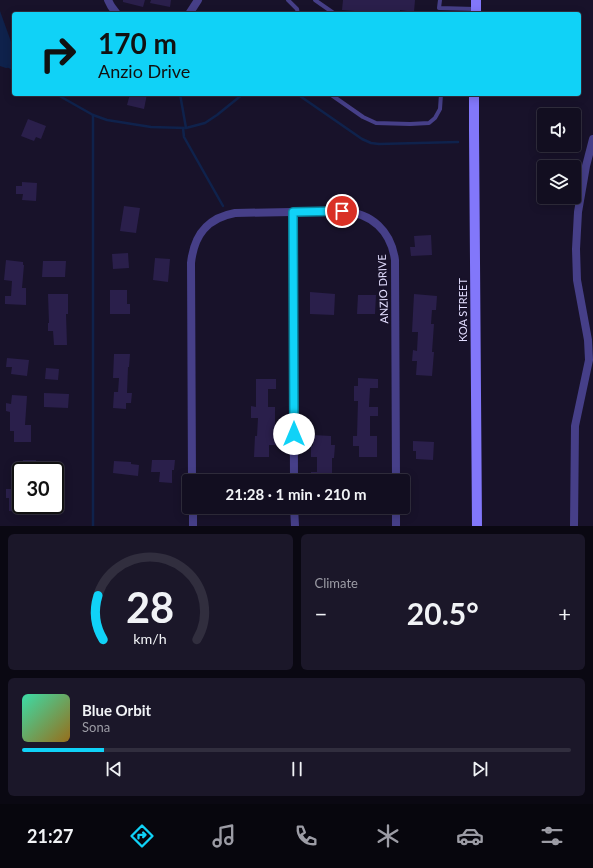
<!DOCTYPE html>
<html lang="en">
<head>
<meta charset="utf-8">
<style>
  :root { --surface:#120e20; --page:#1b1729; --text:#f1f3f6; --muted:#9c9ca5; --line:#312e3e; --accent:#10d2f7 }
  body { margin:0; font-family:Lato,sans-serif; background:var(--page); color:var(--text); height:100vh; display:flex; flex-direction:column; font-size:15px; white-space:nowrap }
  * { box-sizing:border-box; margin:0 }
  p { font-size:13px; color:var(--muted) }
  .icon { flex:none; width:22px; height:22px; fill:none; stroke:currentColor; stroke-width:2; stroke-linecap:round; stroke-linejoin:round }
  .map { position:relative; height:526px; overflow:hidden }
  .drawer { display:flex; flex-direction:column; gap:8px; padding:8px; background:#0a0812; flex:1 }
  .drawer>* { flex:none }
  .guide { position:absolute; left:12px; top:12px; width:569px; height:84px; border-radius:4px; box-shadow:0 2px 10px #0003,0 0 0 1px var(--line); background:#10d2f7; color:#111; overflow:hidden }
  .buttons { position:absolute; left:537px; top:108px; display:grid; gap:8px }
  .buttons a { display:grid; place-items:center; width:44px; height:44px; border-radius:4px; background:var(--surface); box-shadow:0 2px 10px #0003,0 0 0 1px var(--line); font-size:20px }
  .speed { position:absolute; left:12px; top:462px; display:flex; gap:8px; font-size:20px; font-weight:700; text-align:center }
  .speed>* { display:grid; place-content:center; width:52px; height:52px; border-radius:50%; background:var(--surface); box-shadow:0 2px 10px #0003,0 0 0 1px var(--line); line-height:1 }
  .speed .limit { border:2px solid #111; border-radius:6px; background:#fff; color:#111 }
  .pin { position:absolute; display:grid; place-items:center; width:34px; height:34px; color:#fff; margin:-17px; border:2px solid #fff; border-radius:50%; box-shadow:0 1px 4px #0007 }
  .me { position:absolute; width:44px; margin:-22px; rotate:0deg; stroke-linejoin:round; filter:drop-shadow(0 0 3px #0008) }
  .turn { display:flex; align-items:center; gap:14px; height:84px; padding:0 20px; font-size:18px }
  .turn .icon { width:52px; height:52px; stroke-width:2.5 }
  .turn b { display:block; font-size:28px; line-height:34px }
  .big { font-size:30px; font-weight:700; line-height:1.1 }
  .drawer .tile { flex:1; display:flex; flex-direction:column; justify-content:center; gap:6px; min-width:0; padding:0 14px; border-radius:6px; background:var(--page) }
  .drawer .dial { align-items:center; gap:0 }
  .dial svg { height:104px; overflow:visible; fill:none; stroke:var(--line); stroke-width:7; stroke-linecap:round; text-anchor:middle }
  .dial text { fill:var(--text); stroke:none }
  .song { display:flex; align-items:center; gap:12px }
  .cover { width:48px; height:48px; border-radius:6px; background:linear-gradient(135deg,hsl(160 70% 55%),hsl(40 70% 35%)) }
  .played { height:4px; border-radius:2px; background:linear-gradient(90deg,var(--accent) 15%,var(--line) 15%) }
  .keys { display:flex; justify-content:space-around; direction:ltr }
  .heat { display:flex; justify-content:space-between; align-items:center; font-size:22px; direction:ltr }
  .drawer .tiles { flex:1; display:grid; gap:8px; grid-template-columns:1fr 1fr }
  .tile:last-child { grid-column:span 2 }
  .trip { position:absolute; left:182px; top:474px; width:228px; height:40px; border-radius:4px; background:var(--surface); box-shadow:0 2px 10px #0003,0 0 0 1px var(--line); font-weight:700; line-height:40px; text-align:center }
  .tab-bar { display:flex; height:64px; justify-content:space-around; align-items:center; background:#07060d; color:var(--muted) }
  .tab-bar .icon { width:28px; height:28px }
  .tab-bar .on { color:var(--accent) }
  .tab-bar b { font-size:18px; color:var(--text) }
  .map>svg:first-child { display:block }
  .water { fill:#0f224c }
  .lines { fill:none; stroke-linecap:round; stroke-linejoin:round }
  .stream { stroke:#0f224c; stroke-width:2.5 }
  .building { fill:#2a1f4b }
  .lane { stroke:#463f88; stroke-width:4 }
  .street { stroke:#463f88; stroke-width:8 }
  .secondary { stroke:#8277fa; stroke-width:10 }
  .route-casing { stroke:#0a88a1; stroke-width:10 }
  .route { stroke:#10d2f7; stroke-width:7 }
  .labels { text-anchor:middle; stroke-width:4; stroke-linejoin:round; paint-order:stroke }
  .street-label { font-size:11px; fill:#e2ddfe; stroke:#18122a }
</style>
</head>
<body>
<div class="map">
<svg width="593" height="526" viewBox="0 0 593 526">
  <rect width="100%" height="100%" fill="#18122a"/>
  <polygon class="water" points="0,11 14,50 14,67 6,68 0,66"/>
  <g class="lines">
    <g class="stream">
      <polyline points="8,66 14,70"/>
      <polyline points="56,94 93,115 107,120 151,127 186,128 205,123 217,115 243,94"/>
      <polyline points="180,94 186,128"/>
      <polyline points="297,94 362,139 371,143 379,144 458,142"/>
      <polyline points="93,115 93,526"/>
      <polyline points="183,128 184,137 223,206"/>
    </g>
  </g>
  <g class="building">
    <polygon points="123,0 145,0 143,7 123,2"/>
    <polygon points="151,0 171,0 170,7 150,3"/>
    <polygon points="343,0 415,0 414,12 400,10 400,14 392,14 342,10"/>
    <polygon points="130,94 147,94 144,109 127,105"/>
    <polygon points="28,119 46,126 41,139 36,137 34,141 21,136"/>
    <polygon points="22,182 37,183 36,201 22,200 23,194 16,194 16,186 22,186"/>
    <polygon points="124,206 140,208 136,233 120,231"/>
    <polygon points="431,235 432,255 411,256 410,247 415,247 414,236"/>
    <polygon points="128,253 129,268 113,269 112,254"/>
    <polygon points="155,258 170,259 168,282 153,280"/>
    <polygon points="6,260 23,262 23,265 24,265 22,288 26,288 26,305 5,304 5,296 11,296 12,281 4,280"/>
    <polygon points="43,261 66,261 65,277 42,277"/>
    <polygon points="110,290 127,290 127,304 130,304 130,314 110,314"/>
    <polygon points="310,292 335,294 334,315 310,314"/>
    <polygon points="48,294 68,294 68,314 66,314 67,345 54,345 53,331 48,331 48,323 49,323"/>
    <polygon points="414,294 437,296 436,310 432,310 431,324 434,324 432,352 434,352 432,376 416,375 417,361 412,361 413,350 417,351 418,332 412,332"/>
    <polygon points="358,295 376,295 375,314 357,314"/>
    <polygon points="114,354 130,354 129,367 128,367 127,393 132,393 131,403 126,403 126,409 113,408 114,392 118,392 119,378 113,378"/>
    <polygon points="7,358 29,360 27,376 11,374 12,367 6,367"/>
    <polygon points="46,368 59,369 58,380 45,379"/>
    <polygon points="358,378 378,379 378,388 370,388 369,407 378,407 378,416 370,416 370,436 377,436 377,457 359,457 359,446 353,446 353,436 357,436 358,401 354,401 354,386 358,386"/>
    <polygon points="256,379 276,379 276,389 268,389 268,407 275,407 275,436 276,436 276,445 269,445 269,457 254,457 255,436 257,436 258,418 251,418 251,406 256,407"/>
    <polygon points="44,393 69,394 68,408 44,407"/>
    <polygon points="12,395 27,396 25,425 31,425 31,442 14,442 14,431 10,431 10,412 6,411 6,403 11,404"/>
    <polygon points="313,435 331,436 331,445 335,445 334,458 332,458 332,481 311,481 311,472 317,472 317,457 311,457 311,446 313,446"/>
    <polygon points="413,441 434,442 433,460 416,459 416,451 413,451"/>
    <polygon points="23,460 36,460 36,464 42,464 42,471 22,471"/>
    <polygon points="152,460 175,460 174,470 172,470 172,483 159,482 160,472 151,472"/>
    <polygon points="114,461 131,462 131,464 139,465 138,476 113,473"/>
    <polygon points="6,489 21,489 21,512 9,511 9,498 6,498"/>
  </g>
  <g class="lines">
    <g class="lane">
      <polyline points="288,0 297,9 298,14"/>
      <polyline points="315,0 335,14"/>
      <polyline points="440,0 439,8 475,9"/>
      <polyline points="330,94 363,117 376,123 410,124 429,123 435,118 440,109 441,94"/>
    </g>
    <g class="street">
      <polyline points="108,0 111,6 117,14"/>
      <polyline points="189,14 198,0"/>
      <polyline points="293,212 294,481"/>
      <path d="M192 481 191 263C194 235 207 218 235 213L342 211C372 213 391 231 395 260L396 481"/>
      <polyline points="193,507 193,526"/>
      <polyline points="294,507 295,526"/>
      <polyline points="396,507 396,526"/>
      <polyline points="574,526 575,426 589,360 588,340 577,280 576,249 578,212 586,166 593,139"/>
    </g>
    <g class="secondary">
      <polyline points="476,14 476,0"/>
      <polyline points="474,94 474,130 477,526"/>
    </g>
  </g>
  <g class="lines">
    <defs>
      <polyline id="route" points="294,434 293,212 342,211"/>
    </defs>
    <use href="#route" class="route-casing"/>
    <use href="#route" class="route"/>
  </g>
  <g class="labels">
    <g class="street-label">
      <text transform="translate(383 289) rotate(-92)" y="4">ANZIO DRIVE</text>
      <text transform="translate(463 310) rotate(-90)" y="4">KOA STREET</text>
    </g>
  </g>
</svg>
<div class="buttons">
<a><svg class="icon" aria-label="sound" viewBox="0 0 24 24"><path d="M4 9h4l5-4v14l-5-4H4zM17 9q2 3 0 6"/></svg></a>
<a><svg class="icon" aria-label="layers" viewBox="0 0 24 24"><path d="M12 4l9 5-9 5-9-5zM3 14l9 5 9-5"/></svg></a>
</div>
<div class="speed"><div class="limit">30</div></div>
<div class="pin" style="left:342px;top:211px;background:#d93025"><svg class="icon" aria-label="arrive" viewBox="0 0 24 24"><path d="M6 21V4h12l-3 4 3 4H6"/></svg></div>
<svg class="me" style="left:294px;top:434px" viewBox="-20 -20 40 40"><circle r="19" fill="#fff"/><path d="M0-13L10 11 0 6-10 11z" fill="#10d2f7"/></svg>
<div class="trip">21:28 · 1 min · 210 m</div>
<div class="guide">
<div class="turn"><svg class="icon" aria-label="right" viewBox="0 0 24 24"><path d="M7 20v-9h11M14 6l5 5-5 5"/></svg><div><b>170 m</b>Anzio Drive</div></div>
</div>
</div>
<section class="drawer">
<div class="tiles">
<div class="tile dial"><svg viewBox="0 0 100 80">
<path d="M14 69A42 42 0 1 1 86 69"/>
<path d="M14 69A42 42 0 0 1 10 35" stroke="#10d2f7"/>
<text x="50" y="56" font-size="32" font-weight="700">28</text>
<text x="50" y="72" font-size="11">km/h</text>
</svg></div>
<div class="tile"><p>Climate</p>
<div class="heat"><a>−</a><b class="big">20.5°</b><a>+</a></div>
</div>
<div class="tile">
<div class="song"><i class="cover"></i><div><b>Blue Orbit</b><p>Sona</p></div></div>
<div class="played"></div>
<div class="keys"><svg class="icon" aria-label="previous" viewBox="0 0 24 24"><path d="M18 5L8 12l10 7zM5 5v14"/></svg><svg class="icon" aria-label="pause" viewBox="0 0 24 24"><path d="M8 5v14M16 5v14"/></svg><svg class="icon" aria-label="next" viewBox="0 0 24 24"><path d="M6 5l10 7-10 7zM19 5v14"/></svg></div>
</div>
</div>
</section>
<nav class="tab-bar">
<b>21:27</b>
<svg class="icon on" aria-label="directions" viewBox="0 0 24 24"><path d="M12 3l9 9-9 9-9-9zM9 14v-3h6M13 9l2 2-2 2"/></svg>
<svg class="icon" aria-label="music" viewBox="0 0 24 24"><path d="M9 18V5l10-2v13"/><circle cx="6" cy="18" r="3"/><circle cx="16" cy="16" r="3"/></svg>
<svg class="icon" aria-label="phone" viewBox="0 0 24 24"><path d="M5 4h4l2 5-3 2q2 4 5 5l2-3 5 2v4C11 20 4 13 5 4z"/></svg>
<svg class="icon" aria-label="climate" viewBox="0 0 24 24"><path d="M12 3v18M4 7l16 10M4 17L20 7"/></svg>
<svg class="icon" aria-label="car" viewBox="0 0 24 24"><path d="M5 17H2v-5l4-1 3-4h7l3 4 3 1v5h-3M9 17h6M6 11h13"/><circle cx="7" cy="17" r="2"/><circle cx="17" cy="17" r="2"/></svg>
<svg class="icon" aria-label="filters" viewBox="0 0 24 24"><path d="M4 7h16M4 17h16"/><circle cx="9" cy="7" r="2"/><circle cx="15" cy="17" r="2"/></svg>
</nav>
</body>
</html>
